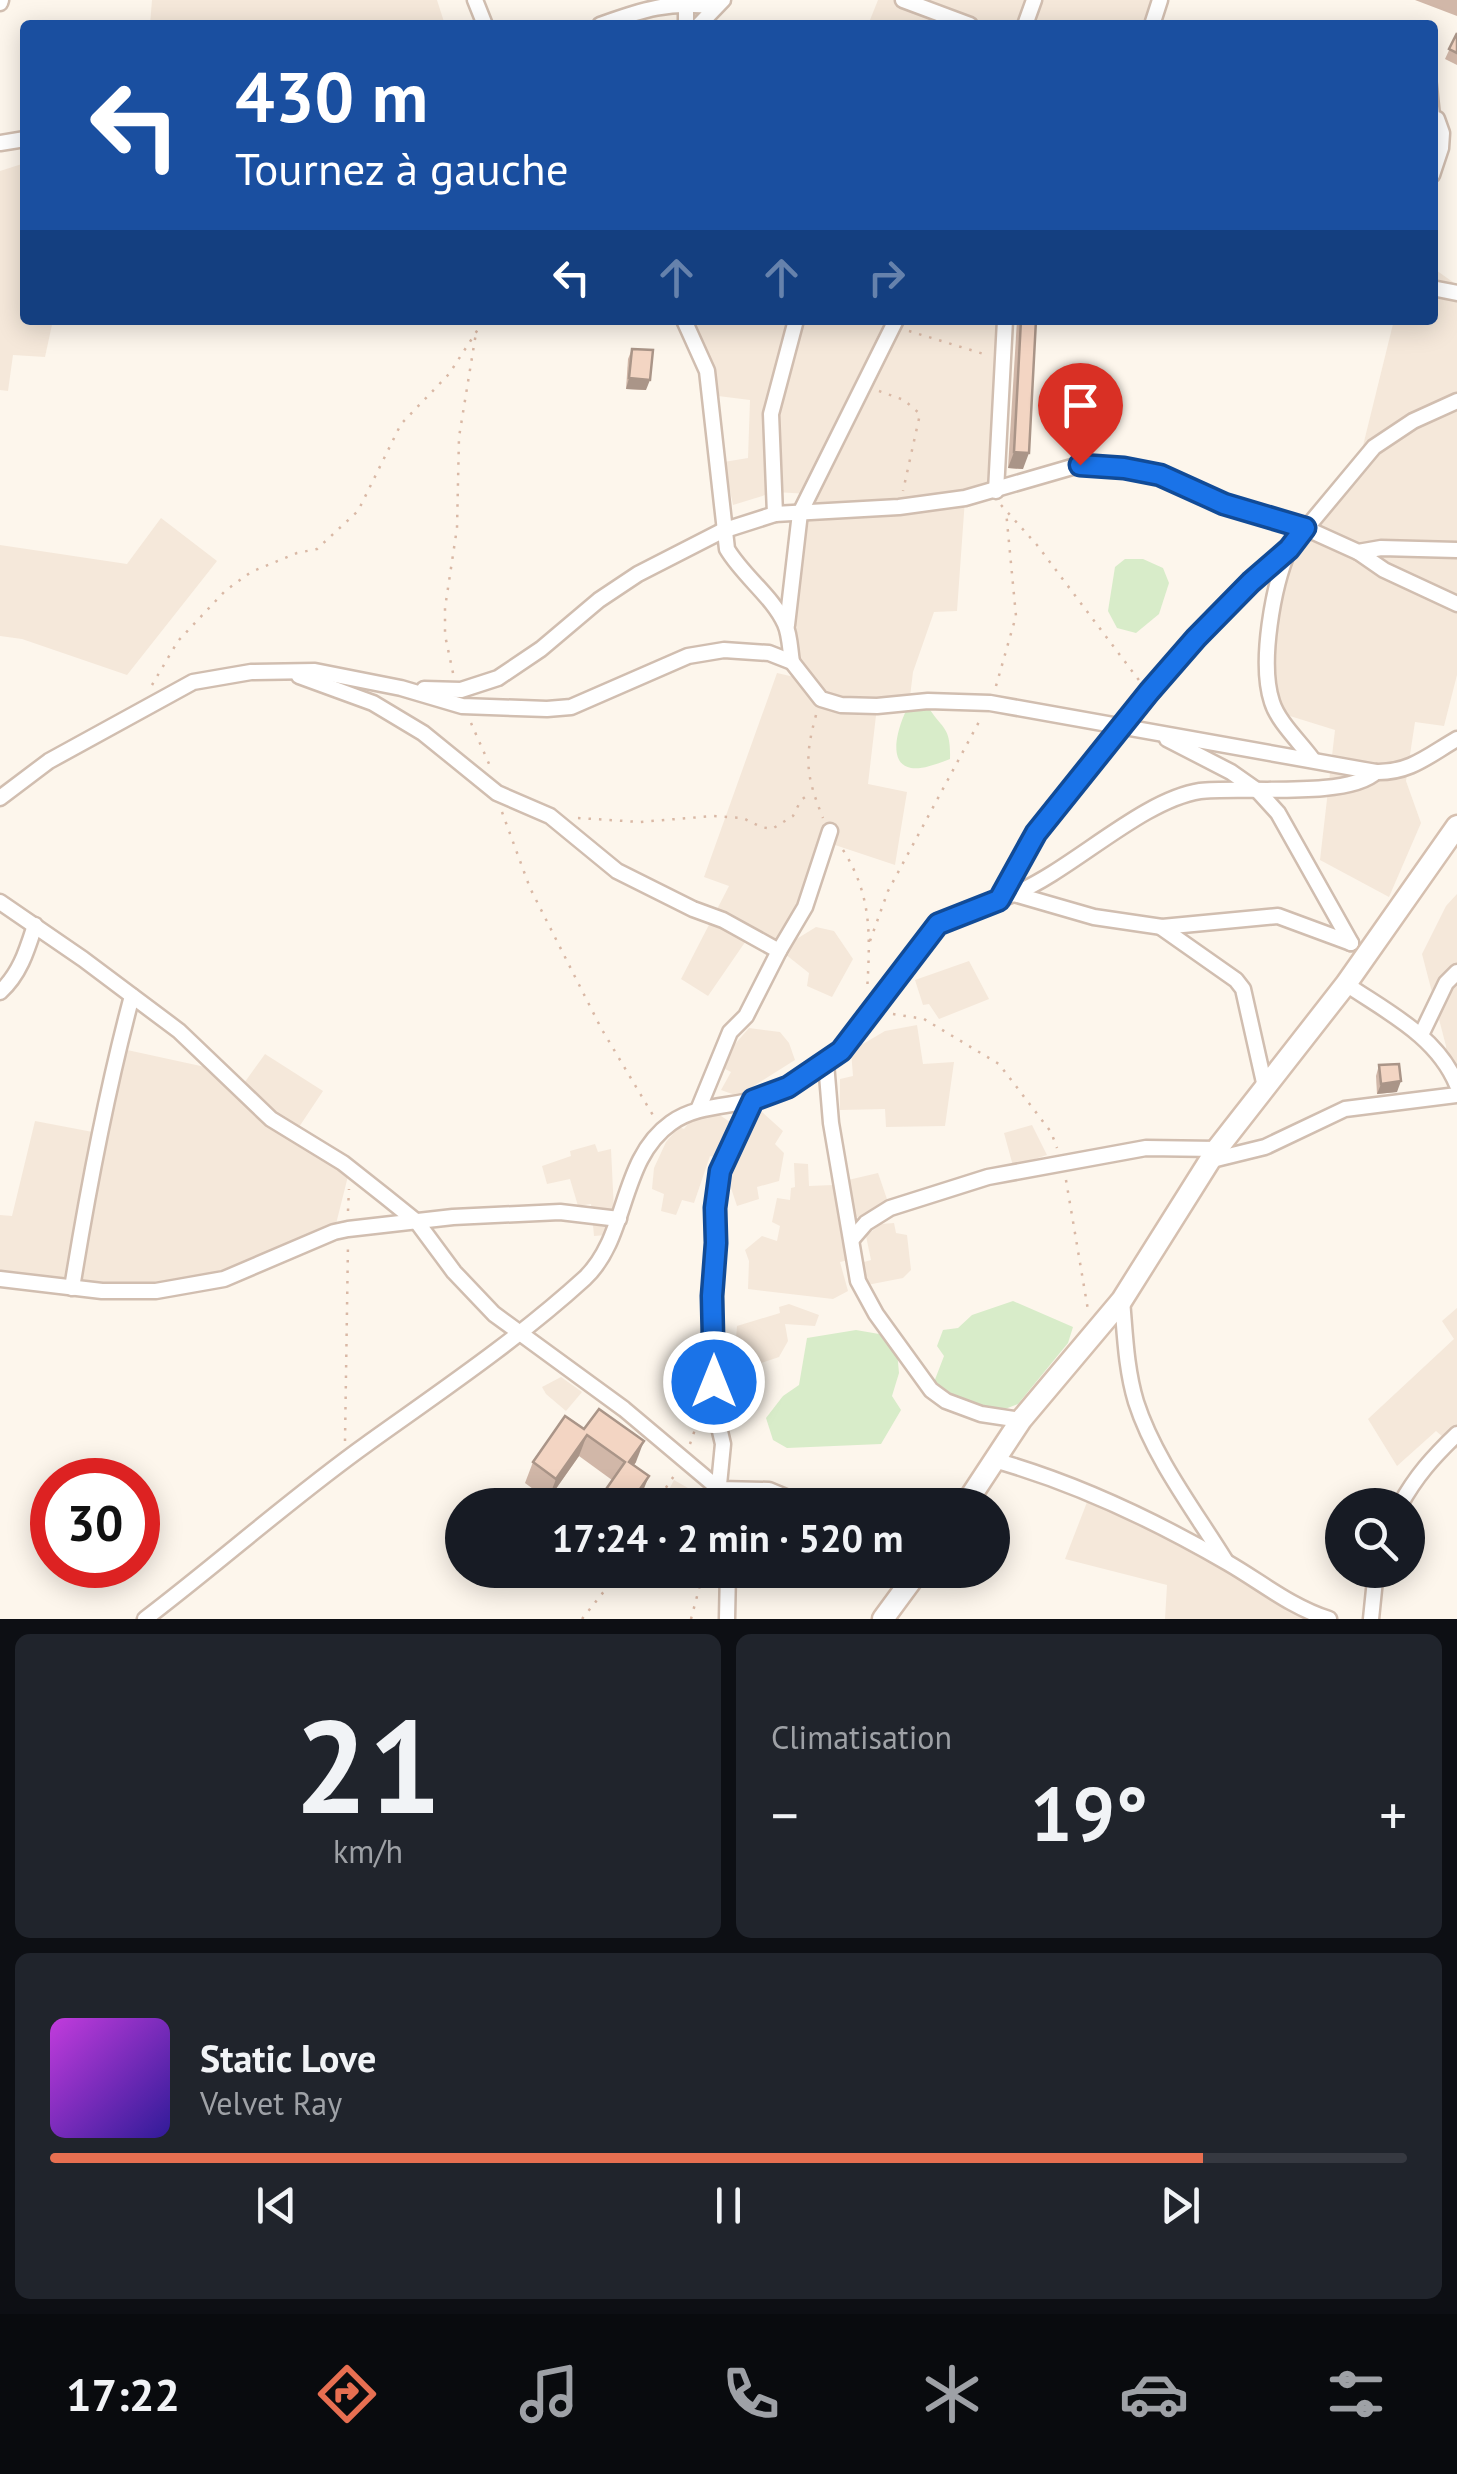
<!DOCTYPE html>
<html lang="fr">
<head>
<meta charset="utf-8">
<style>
  :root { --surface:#171b24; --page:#20242c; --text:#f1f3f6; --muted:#9ea1a6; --line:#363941; --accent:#e76f51 }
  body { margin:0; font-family:"PT Sans",sans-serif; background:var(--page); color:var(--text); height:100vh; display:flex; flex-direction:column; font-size:38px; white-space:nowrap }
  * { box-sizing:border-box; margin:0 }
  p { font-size:32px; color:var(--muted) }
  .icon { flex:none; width:55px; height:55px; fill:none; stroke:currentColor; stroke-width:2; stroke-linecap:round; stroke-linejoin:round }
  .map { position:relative; height:1619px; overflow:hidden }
  .drawer { display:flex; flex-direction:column; gap:15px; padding:15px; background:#0d0f14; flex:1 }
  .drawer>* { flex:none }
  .guide { position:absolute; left:20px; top:20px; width:1418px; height:305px; border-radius:10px; box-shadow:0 5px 25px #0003; background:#1a4fa0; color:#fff; overflow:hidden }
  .controls { position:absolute; left:1325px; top:1488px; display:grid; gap:20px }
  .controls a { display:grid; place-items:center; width:100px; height:100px; border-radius:50%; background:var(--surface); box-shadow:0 5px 25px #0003; font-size:50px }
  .speed { position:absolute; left:30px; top:1458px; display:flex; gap:20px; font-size:50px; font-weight:700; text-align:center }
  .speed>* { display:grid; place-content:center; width:130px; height:130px; border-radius:50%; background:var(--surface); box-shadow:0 5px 25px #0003; line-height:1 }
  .speed .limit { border:15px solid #d22; background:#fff; color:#111 }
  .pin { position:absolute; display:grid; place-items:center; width:85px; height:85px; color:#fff; margin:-102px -42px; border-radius:50% 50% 50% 0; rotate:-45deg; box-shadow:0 0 10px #0007 }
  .pin .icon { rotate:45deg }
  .me { position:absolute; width:110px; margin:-55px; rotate:0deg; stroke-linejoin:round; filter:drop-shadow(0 0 8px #0008) }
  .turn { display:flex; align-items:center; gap:35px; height:210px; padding:0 50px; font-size:45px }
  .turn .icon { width:130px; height:130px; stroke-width:2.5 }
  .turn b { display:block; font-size:70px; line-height:85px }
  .lanes { display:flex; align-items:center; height:95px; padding:0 50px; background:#0003; justify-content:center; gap:50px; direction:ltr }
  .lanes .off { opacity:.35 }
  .big { font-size:75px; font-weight:800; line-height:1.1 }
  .drawer .tile { flex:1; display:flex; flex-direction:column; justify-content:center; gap:15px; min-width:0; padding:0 35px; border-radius:15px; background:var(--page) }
  .drawer .dial { align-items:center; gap:0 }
  .dial b { font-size:130px; line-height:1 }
  .song { display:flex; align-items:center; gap:30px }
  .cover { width:120px; height:120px; border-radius:15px; background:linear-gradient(135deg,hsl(290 70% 55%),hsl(250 70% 35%)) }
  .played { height:10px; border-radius:5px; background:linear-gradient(90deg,var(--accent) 85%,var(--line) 85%) }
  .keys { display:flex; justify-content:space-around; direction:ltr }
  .heat { display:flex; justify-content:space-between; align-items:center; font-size:55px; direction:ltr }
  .drawer .tiles { flex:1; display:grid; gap:15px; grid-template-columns:1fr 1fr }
  .tile:last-child { grid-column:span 2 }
  .trip { position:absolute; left:445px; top:1488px; width:565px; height:100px; border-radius:50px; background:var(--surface); box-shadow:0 5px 25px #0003; font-weight:800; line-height:100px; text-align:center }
  .tabs { display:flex; height:160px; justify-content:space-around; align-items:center; background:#090b0e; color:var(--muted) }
  .tabs .icon { width:70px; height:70px }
  .tabs .active { color:var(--accent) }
  .tabs b { font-size:45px; color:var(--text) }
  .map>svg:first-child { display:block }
  .residential { fill:#f5e8da }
  .green { fill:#d8ecc9 }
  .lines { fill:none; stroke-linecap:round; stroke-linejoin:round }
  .lane-casing { stroke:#d1beb0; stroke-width:11 }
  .street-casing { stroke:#d1beb0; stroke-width:19 }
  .secondary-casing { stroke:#d6c0b0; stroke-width:25 }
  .path { stroke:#d9b8a5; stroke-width:2.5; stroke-dasharray:2.5 8; stroke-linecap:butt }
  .lane { stroke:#fff; stroke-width:6 }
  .street { stroke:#fff; stroke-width:14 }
  .secondary { stroke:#fff; stroke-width:20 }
  .wall { fill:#d1b7a8 }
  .shaded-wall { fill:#aa9588 }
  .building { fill:#f3d5c3; stroke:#aa9588; stroke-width:2.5 }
  .route-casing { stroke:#114b97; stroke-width:25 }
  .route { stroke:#1a73e8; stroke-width:18 }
</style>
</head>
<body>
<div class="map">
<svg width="1457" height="1619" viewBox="0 0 1457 1619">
  <rect width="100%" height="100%" fill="#fdf6ec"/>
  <g class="residential">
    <polygon points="152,0 437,0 445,25 150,25"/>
    <polygon points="878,0 1168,0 1155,25 868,25"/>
    <polygon points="25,163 25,320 53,320 45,357 13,355 8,391 0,390 0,171"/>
    <polygon points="1433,268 1457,285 1457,675 1444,726 1415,722 1406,781 1421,823 1389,897 1320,860 1335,730 1277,712 1270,627 1280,569 1359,462 1394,320 1432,320"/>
    <polygon points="699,320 1005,320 996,491 965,499 957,611 934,612 913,672 909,705 877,707 868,784 907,792 895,865 829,843 779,951 750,935 708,996 681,979 729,886 704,877 777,673 803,679 787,626 809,494 775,492 733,505 724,462 748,458 750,400 710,395 693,337"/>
    <polygon points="161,518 217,561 127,675 22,639 0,636 0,545 127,564"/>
    <polygon points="1457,894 1457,1063 1446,1061 1446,1046 1422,954 1446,906"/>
    <polygon points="816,927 834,931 853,959 832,997 807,986 809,973 785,954 795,940"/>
    <polygon points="969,961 989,999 939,1019 929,1004 923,1005 915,980"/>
    <polygon points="917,1025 923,1064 954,1062 945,1126 886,1127 885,1109 840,1110 840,1079 853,1076 851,1051 885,1031"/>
    <polygon points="749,1028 780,1032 789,1043 795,1060 738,1096 721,1090 731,1072 723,1068 728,1052"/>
    <polygon points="118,1048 219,1070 239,1090 265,1054 323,1091 295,1133 350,1168 334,1232 224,1279 155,1294 0,1282 0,1215 12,1216 35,1121 98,1133"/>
    <polygon points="712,1110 736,1126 720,1158 710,1156 694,1203 682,1200 676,1215 661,1211 664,1194 652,1189 654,1168 666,1142 679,1127 684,1129 693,1118"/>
    <polygon points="761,1111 783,1131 775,1144 784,1153 779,1181 757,1187 759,1199 737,1206 727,1176 729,1161 741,1136"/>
    <polygon points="1032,1125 1047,1155 1013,1166 1004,1133"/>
    <polygon points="595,1144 598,1152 611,1149 614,1211 606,1235 594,1236 591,1204 578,1206 570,1179 547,1184 542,1166 571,1156 570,1151"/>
    <polygon points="794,1163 808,1164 809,1186 833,1185 842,1243 849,1243 849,1260 840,1262 848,1291 833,1299 748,1289 749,1261 745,1250 762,1236 777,1241 780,1226 772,1222 777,1198 790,1200 791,1188 795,1187"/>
    <polygon points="878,1173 888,1202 856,1218 848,1180"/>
    <polygon points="894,1223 896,1233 907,1235 911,1270 903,1278 867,1285 864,1262 871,1260 866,1236 881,1224"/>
    <polygon points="789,1304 819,1315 815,1326 785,1324 788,1341 779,1357 761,1363 728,1362 728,1351 735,1351 737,1326 780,1313 779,1307"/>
    <polygon points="1457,1308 1457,1449 1436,1431 1397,1466 1368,1419 1454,1339 1442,1321"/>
    <polygon points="561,1377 582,1392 566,1411 546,1394 542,1387"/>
    <polygon points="728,1381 758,1381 758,1399 730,1402"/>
    <polygon points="674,1480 707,1499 704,1505 661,1505"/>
    <polygon points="1089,1497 1328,1619 1165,1619 1167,1585 1065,1559"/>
  </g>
  <g class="green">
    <polygon points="1143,559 1163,568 1169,583 1159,614 1136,633 1117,628 1108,611 1115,567 1125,559"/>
    <path d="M909 705H927C942 730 951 725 950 759 939 763 923 770 911 768 884 763 901 719 909 705Z"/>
    <polygon points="1013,1301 1073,1327 1068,1343 1018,1404 1005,1409 975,1408 931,1390 944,1356 937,1346 943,1330 958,1328 972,1315"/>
    <polygon points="856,1330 879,1334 897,1351 899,1373 892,1396 901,1410 881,1444 787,1448 773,1440 766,1418 783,1396 799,1385 807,1338"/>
  </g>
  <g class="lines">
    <defs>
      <polyline id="lane" points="1432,77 1436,116"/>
      <g id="street">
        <polyline points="475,0 485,25"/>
        <polyline points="903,0 970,25"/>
        <polyline points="0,3 1,0"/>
        <path d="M600 25C641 10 672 0 714 7"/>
        <polyline points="686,25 686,0"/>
        <polyline points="699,25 723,0"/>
        <polyline points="1025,25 1034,0"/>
        <polyline points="1152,25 1160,0"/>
        <polyline points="1432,118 1437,119 1442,133 1441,148 1432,175"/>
        <polyline points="0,143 25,139"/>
        <polyline points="1432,288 1457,293"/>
        <path d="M684 320 707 371 727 549C743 576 773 597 785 624 790 635 790 650 792 662"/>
        <polyline points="996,491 1005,320"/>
        <polyline points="775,514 771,414 796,320"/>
        <polyline points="1358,552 1384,570 1457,604"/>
        <polyline points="787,625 800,513 896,320"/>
        <polyline points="299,676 373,703 423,733 497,793 550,816 617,871 693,909 723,920 779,951 805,907 830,831"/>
        <polyline points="424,689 461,690 498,678 541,649 599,600 638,574 722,531 775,514 899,507 965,498 1079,465 1124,468 1160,475 1224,504 1305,528 1358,552 1381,548 1457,550"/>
        <polyline points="1167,739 1231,772 1258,791 1278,813 1351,943"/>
        <path d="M1313 760C1301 743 1278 722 1272 702 1259 663 1273 586 1289 549L1374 447 1413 421 1457 401"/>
        <path d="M0 798 49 761 193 682 251 672 315 671 401 688 462 706 547 709 571 707 688 656 724 650 769 653 792 662 821 699 841 705 877 706 928 701 990 703 1376 772C1410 773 1429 755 1457 739"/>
        <polyline points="1014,894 1094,917 1162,927 1278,916 1351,943"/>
        <path d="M999 900C1017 850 1055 813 1087 773 1150 693 1212 616 1289 549"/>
        <polyline points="0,902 83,959 179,1031 271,1119 343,1163 386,1197 417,1222 454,1272 494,1314 624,1409 719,1489 769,1490 805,1505"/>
        <polyline points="1162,928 1236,980 1243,989 1265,1087"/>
        <path d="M1346 984C1387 1012 1437 1036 1457 1085"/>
        <path d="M0 992C20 974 27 950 35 925"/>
        <polyline points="1421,1035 1446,983 1457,972"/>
        <polyline points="826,1063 831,1123 858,1281 876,1314 931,1390 946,1401 981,1414 1021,1420"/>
        <polyline points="698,1110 730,1032 746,1016 779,951"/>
        <polyline points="1208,1161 1265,1147 1345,1109 1457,1095"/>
        <polyline points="853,1238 866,1223 890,1208 988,1177 1146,1148 1217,1149"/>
        <polyline points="0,1279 102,1291 156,1291 224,1279 334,1232 348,1229 453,1217 560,1212 619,1219"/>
        <path d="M72 1288C88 1189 106 1093 132 996"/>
        <path d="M1122 1300C1125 1334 1126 1369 1136 1402 1154 1458 1194 1510 1225 1560"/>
        <path d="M994 1460C1076 1483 1154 1520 1228 1563 1261 1582 1291 1607 1329 1619"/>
        <polyline points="717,1505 723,1444 713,1402 715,1208 720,1171 753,1100"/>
        <path d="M1400 1505C1416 1476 1433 1457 1457 1434"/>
        <path d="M145 1619C220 1562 290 1499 367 1444 441 1391 517 1340 585 1278 629 1236 619 1160 671 1123 697 1104 732 1107 761 1098 788 1090 821 1071 841 1051 865 1026 884 997 903 970 913 955 923 938 936 926 957 909 991 904 1016 893 1073 869 1142 800 1200 791 1239 786 1348 799 1376 772"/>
        <polyline points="727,1619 728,1570"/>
        <polyline points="1371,1619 1376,1570"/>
      </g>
      <g id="secondary">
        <polyline points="965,1505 1021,1420 1122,1300 1217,1149 1346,984 1457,826"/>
        <polyline points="883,1619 919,1570"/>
      </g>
    </defs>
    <use href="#lane" class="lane-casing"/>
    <use href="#street" class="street-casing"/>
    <use href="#secondary" class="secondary-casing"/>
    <g class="path">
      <polyline points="909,331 987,355"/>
      <polyline points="879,391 904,400 920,414 903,491"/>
      <polyline points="1001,505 1037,545 1141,683"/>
      <polyline points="453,673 445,635 445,608 457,528 459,437 476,333"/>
      <polyline points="152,685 178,641 225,591 251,572 297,553 317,549 358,511 401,424 449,374 484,320"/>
      <polyline points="996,686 1016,616 1006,511"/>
      <path d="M816 715C804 759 806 776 823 818"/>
      <polyline points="471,723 490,766"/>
      <polyline points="502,812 530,888 601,1028 654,1117"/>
      <polyline points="578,818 640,822 713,816 743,818 761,827 772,829 793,816 801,800 811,793"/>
      <path d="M843 850C873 897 870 938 867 992"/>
      <polyline points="870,941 888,891 980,720"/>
      <polyline points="893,1014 924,1019 999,1064 1051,1132 1057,1148"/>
      <polyline points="1066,1180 1088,1310"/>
      <polyline points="348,1211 349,1189"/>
      <polyline points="345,1441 348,1244"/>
      <polyline points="690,1444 699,1418"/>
      <polyline points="654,1505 676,1473"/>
      <polyline points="582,1619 621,1570"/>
      <polyline points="691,1619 704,1570"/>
    </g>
    <use href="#lane" class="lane"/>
    <use href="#street" class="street"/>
    <use href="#secondary" class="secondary"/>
  </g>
  <g class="wall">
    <polygon points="1415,0 1457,0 1457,16"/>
    <polygon points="1457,33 1457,65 1445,59"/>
    <polygon points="1017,320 1036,320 1023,469 1008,468"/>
    <polygon points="632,349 646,390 626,389 628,359"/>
    <polygon points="1379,1065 1397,1092 1377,1094 1376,1076"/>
    <polygon points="584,1429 636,1462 634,1465 641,1496 636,1505 595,1505 612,1480 579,1456 548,1500 525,1483 533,1462"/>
  </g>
  <g class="shaded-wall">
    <polygon points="629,378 650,380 646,390 626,389"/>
    <polygon points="1014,452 1029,453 1023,469 1008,468"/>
    <polygon points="1401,1081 1397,1092 1377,1094 1381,1084"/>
    <polygon points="587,1435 579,1456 548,1500 556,1479"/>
    <polygon points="644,1441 636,1462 621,1483 629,1462"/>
    <polygon points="649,1476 641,1496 636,1505 629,1505"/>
  </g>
  <g class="building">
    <polygon points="1457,33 1457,53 1449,49"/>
    <polygon points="1021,320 1036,320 1029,453 1014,452"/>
    <polygon points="632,349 653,350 650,380 629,378"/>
    <polygon points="1399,1064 1401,1081 1381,1084 1379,1065"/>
    <polygon points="599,1409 644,1441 629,1462 649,1476 629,1505 595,1505 625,1462 587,1435 556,1479 533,1462 565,1416 584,1429"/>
  </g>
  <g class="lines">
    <defs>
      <polyline id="route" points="714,1382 712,1296 716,1243 715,1208 720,1171 753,1100 788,1087 841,1051 938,924 999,900 1036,833 1149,692 1196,638 1251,582 1289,549 1305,528 1224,504 1160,475 1124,468 1080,465"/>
    </defs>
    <use href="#route" class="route-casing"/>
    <use href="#route" class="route"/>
  </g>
</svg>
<div class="controls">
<a><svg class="icon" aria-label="search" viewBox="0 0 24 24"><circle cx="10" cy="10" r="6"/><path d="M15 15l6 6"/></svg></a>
</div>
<div class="speed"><div class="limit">30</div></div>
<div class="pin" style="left:1080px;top:465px;background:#d93025"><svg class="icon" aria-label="arrive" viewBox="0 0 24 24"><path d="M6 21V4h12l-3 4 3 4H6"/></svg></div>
<svg class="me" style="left:714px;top:1382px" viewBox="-20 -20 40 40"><circle r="17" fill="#1a73e8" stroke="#fff" stroke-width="3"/><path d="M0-11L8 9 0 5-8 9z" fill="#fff"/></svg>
<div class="trip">17:24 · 2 min · 520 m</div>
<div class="guide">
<div class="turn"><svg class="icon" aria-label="left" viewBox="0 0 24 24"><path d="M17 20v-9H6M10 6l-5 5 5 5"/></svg><div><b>430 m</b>Tournez à gauche</div></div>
<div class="lanes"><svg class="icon" aria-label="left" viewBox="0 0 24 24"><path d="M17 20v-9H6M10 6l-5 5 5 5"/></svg><svg class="icon off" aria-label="ahead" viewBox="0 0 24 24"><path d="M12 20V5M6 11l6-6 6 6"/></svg><svg class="icon off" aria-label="ahead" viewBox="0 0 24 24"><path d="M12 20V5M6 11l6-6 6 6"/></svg><svg class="icon off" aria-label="right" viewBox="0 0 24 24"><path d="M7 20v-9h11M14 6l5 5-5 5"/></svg></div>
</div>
</div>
<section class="drawer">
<div class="tiles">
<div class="tile dial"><b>21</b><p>km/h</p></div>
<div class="tile"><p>Climatisation</p>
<div class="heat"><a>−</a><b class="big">19°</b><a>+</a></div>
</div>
<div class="tile">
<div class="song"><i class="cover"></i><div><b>Static Love</b><p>Velvet Ray</p></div></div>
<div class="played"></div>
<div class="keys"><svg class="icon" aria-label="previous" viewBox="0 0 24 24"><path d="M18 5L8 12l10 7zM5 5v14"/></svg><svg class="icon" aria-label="pause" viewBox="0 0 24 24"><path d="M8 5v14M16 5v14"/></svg><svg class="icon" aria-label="next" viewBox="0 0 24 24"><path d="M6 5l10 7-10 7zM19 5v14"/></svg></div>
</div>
</div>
</section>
<nav class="tabs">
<b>17:22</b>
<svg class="icon active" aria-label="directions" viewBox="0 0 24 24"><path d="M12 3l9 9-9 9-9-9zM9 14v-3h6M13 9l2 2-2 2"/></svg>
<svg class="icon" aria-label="music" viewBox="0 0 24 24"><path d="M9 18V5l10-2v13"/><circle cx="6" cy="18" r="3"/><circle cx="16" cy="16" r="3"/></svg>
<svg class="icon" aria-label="phone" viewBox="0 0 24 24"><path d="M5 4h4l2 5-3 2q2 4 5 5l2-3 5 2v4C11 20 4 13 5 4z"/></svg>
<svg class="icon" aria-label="climate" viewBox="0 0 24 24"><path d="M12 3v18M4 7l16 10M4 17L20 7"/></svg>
<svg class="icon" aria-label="car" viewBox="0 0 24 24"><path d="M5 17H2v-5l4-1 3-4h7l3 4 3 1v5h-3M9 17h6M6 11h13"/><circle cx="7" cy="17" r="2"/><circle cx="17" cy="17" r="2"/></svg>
<svg class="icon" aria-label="filters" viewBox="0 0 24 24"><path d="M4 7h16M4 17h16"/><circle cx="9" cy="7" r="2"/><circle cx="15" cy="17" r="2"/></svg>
</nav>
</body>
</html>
